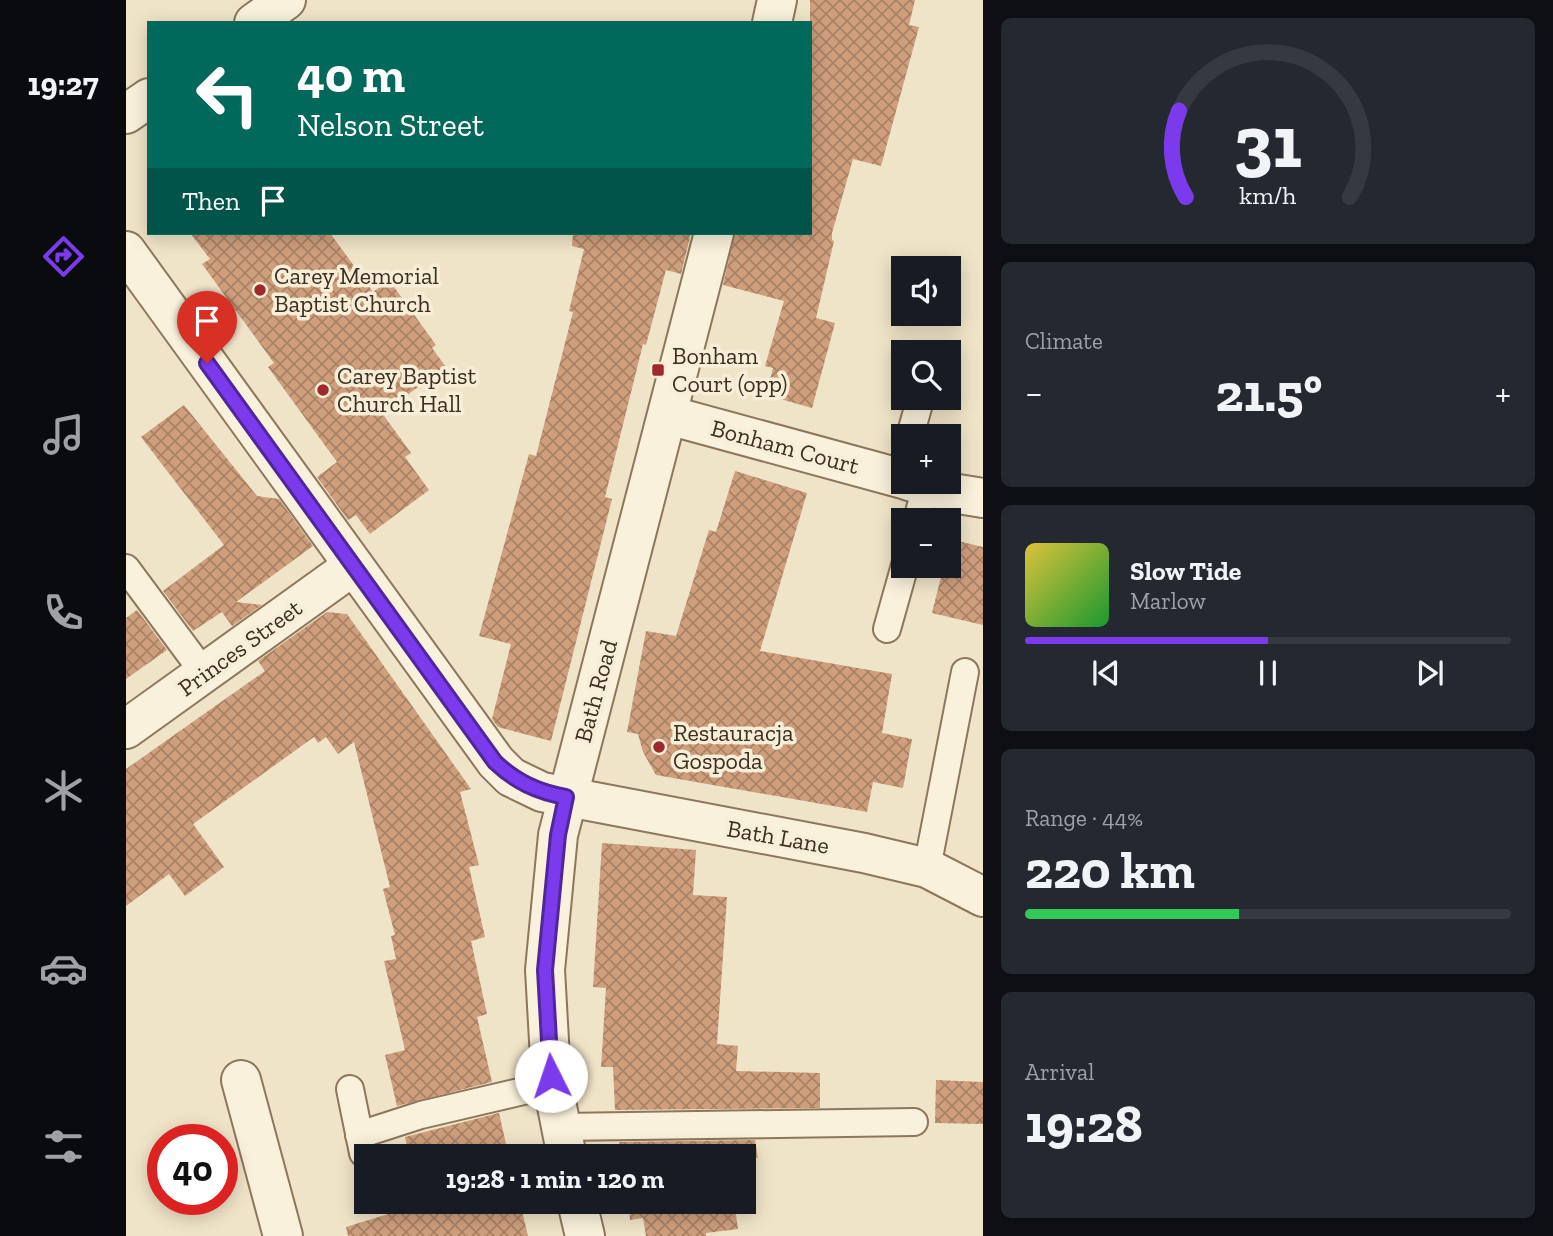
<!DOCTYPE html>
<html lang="en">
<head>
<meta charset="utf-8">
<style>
  :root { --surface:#171b24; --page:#242831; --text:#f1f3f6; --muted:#9ea1a6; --line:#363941; --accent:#7c3aed }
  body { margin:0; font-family:"Zilla Slab",serif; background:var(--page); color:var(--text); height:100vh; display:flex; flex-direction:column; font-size:26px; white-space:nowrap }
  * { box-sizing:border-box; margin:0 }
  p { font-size:23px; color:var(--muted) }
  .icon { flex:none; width:38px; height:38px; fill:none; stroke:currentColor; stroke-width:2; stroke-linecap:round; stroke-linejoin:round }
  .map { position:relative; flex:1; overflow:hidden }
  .panel { display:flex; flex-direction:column; gap:18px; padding:18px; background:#0d0f14; width:570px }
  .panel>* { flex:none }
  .hud { position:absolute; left:21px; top:21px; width:665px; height:214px; border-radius:0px; box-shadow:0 4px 18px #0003; background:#00695c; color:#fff; overflow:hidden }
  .controls { position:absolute; left:765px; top:256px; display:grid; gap:14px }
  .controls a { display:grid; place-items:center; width:70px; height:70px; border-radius:0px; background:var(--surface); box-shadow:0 4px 18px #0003; font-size:35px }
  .speed { position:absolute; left:21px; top:1124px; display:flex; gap:14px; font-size:35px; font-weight:700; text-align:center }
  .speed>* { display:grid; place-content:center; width:91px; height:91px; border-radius:50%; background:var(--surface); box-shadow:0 4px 18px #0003; line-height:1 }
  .speed .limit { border:10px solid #d22; background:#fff; color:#111 }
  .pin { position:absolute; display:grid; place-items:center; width:60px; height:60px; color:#fff; margin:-72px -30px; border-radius:50% 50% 50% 0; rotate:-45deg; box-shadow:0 0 7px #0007 }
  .pin .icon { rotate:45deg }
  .me { position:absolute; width:77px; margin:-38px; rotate:356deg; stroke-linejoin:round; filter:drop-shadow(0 0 5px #0008) }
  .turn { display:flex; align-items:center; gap:24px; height:147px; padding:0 35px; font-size:32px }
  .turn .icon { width:91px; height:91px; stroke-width:2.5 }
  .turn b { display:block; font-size:49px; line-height:60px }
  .then { display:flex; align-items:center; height:66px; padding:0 35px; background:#0003; gap:14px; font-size:26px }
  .big { font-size:52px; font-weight:700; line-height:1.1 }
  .panel .card { flex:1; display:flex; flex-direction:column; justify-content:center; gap:10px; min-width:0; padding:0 24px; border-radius:10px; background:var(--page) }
  .panel .dial { align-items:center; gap:0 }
  .dial svg { height:182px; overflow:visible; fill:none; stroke:var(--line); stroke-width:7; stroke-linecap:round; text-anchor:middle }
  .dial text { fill:var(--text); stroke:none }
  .song { display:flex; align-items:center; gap:21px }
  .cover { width:84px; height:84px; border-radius:10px; background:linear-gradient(135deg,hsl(50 70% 55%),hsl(130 70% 35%)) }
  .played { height:7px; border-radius:4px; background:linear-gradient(90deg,var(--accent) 50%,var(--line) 50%) }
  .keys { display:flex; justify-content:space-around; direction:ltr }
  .heat { display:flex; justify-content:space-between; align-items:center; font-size:38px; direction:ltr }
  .charge { height:10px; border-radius:5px; background:linear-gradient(90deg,#34c759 44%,var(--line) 0) }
  .trip { position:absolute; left:228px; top:1144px; width:402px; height:70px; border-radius:0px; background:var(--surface); box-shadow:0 4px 18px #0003; font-weight:700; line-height:70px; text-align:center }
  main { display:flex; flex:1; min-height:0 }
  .dock { display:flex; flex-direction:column; width:126px; justify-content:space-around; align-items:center; background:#090b0e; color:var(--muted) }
  .dock .icon { width:49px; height:49px }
  .dock .current { color:var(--accent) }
  .dock b { font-size:32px; color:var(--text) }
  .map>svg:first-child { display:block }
  .building { fill:url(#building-cross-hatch) }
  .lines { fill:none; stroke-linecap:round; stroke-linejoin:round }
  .service-casing { stroke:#8d765c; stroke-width:30 }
  .minor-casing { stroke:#8d765c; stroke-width:42 }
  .tertiary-casing { stroke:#8d765c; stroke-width:42 }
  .service { stroke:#faf1dc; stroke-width:26 }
  .minor { stroke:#faf1dc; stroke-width:38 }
  .tertiary { stroke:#faf1dc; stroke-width:38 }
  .route-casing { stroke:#51269a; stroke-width:18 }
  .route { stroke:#7c3aed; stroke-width:12 }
  .poi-dot { fill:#9e2a2b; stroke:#f7eed8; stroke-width:2.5 }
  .labels { text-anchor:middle; stroke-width:7; stroke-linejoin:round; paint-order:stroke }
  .poi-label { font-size:24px; fill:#3d2e20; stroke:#f7eed8; text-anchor:start }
  .street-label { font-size:24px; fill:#3d2e20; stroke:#f7eed8 }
</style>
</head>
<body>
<main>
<nav class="dock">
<b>19:27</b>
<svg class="icon current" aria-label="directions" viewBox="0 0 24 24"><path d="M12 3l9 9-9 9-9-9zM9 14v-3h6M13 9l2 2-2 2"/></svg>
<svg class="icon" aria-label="music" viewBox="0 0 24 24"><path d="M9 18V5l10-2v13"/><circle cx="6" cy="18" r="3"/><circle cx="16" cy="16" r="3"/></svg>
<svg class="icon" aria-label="phone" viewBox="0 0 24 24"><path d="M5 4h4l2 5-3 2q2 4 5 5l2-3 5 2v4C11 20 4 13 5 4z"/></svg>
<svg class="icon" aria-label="climate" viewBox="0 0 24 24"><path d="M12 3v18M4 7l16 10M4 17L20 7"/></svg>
<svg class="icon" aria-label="car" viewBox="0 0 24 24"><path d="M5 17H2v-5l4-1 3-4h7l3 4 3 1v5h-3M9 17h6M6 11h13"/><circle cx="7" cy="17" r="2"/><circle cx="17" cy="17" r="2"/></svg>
<svg class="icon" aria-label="filters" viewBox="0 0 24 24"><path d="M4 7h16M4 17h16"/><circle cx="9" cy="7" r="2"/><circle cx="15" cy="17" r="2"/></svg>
</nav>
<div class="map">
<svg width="857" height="1236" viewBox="0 0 857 1236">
  <defs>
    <pattern id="building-cross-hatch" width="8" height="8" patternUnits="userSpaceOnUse" patternTransform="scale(1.75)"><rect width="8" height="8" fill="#cf9f7d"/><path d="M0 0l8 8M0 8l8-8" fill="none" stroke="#a98266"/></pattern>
  </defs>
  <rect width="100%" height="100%" fill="#f0e4c8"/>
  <g class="building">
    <polygon points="684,0 789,0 783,25 793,27 755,166 727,159 706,233 706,240 708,241 690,318 709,323 686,408 640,395 647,368 639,366 658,301 597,285 609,233 684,233"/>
    <polygon points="64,233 204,233 247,292 263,280 310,345 306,348 320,367 256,413 285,453 279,457 303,490 244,534 230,515 222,520 191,477 211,462 142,367 148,363 76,264 84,259"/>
    <polygon points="447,233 565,233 555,274 540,270 520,345 517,344 479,497 486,499 425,741 372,727 366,719 385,644 353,636 403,454 410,456 447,312 443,311 458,249 446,246"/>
    <polygon points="58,405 131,496 153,499 187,546 110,602 136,605 106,626 96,612 67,631 37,591 98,545 15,437"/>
    <polygon points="609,471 681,493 634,651 766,674 756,733 786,739 777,788 747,782 741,812 530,775 517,752 512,734 501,732 520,631 550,636 583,530 590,532"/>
    <polygon points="824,539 857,547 857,625 806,613 818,565 822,565"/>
    <polygon points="11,610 41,650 0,679 0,618"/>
    <polygon points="201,612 221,614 345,789 334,792 353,865 343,867 359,937 345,941 361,1014 351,1017 366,1082 271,1106 259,1055 279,1050 258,961 270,959 265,936 269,935 257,889 264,887 228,742 212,754 200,737 192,743 188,737 67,824 98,867 59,896 43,874 0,906 0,769 139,671 132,661"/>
    <polygon points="476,843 570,850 567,895 601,897 591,1044 612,1046 610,1071 694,1073 694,1108 489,1110 487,1067 475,1067 480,988 467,987"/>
    <polygon points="810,1080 857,1082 857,1124 809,1123"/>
    <polygon points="373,1113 383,1157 283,1157 279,1137"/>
    <polygon points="629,1140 632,1158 618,1159 618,1157 495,1157 493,1142"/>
    <polygon points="618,1172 623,1206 609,1208 612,1229 580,1233 580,1236 520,1236 517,1218 504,1220 502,1202 618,1202"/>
    <polygon points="301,1202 394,1202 402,1236 222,1236 220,1227"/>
  </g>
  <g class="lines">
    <defs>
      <g id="service">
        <polyline points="784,436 795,397"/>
        <polyline points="791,520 800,486"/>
        <polyline points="0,568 78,673"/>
        <polyline points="761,629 779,565"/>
        <polyline points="801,868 839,672"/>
        <polyline points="224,1089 237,1153"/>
        <polyline points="435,1127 788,1122"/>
        <polyline points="233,1135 295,1115 427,1084"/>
      </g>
      <g id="minor">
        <polyline points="128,23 160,0"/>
        <polyline points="0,114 23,98"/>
        <polyline points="0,251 370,762 385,777 416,792 738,853 801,868 857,897"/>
        <polyline points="542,415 777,479"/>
        <polyline points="783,481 826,493 857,498"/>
        <polyline points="0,729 227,566"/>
        <polyline points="115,1080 157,1236"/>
      </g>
      <g id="tertiary">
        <polyline points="646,23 651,0"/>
        <polyline points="441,1157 425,1076 419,970 432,835 588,233"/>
        <polyline points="451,1202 459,1236"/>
      </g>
    </defs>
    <use href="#service" class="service-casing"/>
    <use href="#minor" class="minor-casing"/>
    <use href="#tertiary" class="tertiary-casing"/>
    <use href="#service" class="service"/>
    <use href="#minor" class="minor"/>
    <use href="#tertiary" class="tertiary"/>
  </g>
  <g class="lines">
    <defs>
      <path id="route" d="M81 363 369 762C390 782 412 792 440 797L432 835 419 970 425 1076"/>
    </defs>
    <use href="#route" class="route-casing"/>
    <use href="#route" class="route"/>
  </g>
  <g class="poi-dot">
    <circle cx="134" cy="290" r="7"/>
    <rect x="525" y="363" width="14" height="14" rx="3.5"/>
    <circle cx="197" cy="390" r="7"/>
    <circle cx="533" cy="747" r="7"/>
  </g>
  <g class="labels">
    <g class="poi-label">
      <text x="148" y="284">Carey Memorial<tspan x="148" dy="28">Baptist Church</tspan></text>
      <text x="546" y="364">Bonham<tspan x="546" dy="28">Court (opp)</tspan></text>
      <text x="211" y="384">Carey Baptist<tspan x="211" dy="28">Church Hall</tspan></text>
      <text x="547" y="741">Restauracja<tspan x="547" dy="28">Gospoda</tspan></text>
    </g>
    <g class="street-label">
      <text transform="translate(659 447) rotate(15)" y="8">Bonham Court</text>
      <text transform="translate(114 648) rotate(-36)" y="8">Princes Street</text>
      <text transform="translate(470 691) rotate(-75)" y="8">Bath Road</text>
      <text transform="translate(652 837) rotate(10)" y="8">Bath Lane</text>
    </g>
  </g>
</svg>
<div class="controls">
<a><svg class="icon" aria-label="sound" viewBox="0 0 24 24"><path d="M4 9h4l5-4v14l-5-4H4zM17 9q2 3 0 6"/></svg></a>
<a><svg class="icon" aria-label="search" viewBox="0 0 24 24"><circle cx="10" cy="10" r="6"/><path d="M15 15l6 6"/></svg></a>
<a>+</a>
<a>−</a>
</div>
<div class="speed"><div class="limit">40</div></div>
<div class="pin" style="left:81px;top:363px;background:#d93025"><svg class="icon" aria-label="arrive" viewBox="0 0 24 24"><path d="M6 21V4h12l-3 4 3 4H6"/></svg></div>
<svg class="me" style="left:425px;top:1076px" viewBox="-20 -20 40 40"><circle r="19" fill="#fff"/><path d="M0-13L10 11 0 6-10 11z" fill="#7c3aed"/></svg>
<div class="trip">19:28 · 1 min · 120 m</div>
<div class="hud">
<div class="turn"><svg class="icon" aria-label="left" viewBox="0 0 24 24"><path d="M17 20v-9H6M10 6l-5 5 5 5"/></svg><div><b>40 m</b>Nelson Street</div></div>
<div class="then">Then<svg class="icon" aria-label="arrive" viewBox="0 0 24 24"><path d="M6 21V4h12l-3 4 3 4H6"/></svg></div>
</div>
</div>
<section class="panel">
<div class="card dial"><svg viewBox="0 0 100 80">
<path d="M14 69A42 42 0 1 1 86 69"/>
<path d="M14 69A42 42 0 0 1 11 31" stroke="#7c3aed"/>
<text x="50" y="56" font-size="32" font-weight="700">31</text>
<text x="50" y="72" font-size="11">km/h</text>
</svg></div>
<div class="card"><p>Climate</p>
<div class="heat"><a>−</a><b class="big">21.5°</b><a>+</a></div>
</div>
<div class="card">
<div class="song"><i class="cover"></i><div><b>Slow Tide</b><p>Marlow</p></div></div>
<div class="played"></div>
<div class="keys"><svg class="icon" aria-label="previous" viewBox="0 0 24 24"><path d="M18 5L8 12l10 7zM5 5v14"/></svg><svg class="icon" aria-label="pause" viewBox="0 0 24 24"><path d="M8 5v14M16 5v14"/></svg><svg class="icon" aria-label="next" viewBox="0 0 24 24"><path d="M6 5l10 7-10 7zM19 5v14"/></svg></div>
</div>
<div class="card"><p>Range · 44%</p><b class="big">220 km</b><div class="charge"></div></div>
<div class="card"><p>Arrival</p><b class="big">19:28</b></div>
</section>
</main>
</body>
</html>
